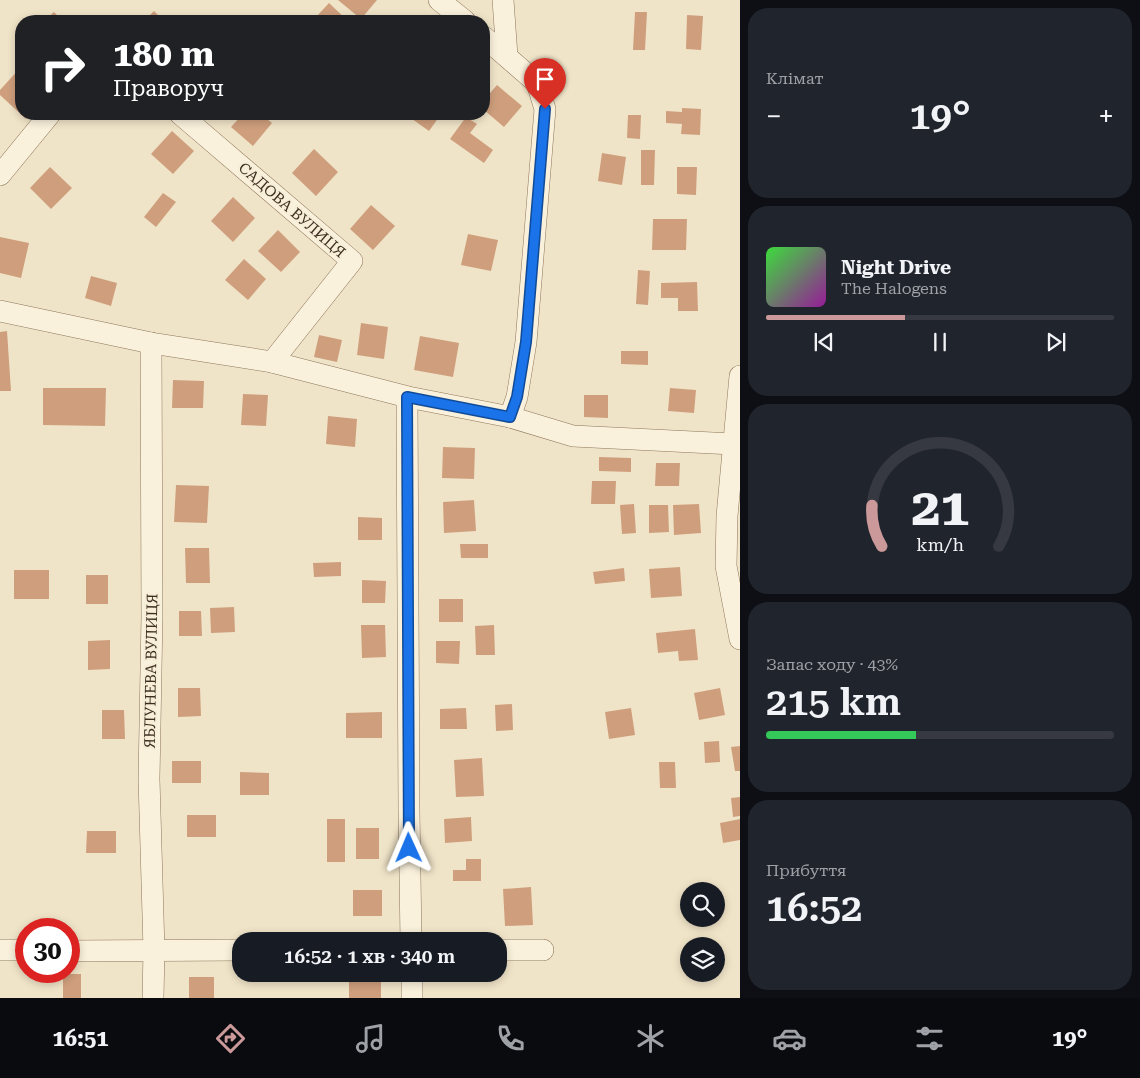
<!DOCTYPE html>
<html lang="uk">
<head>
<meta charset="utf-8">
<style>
  :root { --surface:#171b24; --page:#20242c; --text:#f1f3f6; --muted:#9ea1a6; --line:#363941; --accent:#cc999b }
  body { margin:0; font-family:"Roboto Serif",serif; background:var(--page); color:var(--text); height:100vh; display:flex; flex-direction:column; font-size:19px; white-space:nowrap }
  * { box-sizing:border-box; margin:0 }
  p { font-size:16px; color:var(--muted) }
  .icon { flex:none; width:28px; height:28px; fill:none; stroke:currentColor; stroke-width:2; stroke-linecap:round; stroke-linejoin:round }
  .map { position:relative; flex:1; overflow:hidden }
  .sheet { display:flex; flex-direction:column; gap:8px; padding:8px; background:#0d0f14; width:400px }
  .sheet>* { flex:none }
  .banner { position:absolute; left:15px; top:15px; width:475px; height:105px; border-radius:20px; box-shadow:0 2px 8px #0003; background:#202124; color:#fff; overflow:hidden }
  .buttons { position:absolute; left:680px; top:882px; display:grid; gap:10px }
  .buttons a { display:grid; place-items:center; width:45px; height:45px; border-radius:50%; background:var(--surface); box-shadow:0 2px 8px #0003; font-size:25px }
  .speed { position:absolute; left:15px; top:918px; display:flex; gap:10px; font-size:25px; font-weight:700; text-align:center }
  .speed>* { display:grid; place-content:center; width:65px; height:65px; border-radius:50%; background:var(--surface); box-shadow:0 2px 8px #0003; line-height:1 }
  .speed .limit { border:8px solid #d22; background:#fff; color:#111 }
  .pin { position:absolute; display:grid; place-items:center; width:42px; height:42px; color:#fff; margin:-51px -21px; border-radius:50% 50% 50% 0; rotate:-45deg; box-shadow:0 0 5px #0007 }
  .pin .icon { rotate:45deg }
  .me { position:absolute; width:55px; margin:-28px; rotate:359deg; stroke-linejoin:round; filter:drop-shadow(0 0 4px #0008) }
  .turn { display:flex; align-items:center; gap:18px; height:105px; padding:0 15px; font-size:22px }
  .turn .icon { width:65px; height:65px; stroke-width:2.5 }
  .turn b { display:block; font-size:35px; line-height:42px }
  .big { font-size:38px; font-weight:600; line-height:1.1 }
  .sheet .tile { flex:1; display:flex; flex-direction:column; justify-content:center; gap:8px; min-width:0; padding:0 18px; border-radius:20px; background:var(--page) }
  .sheet .dial { align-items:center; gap:0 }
  .dial svg { height:130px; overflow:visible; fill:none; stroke:var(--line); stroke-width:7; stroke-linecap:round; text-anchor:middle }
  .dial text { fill:var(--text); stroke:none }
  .song { display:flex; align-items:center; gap:15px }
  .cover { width:60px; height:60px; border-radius:8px; background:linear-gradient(135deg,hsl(120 70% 55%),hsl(300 70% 35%)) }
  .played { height:5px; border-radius:2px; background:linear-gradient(90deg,var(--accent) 40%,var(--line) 40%) }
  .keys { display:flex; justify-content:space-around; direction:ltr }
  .heat { display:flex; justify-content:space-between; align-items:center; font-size:28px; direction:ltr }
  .charge { height:8px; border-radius:4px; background:linear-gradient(90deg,#34c759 43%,var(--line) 0) }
  .trip { position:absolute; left:232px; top:932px; width:275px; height:50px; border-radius:20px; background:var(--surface); box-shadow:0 2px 8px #0003; font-weight:600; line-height:50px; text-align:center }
  .menu { display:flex; height:80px; justify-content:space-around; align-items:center; background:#090b0e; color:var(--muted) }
  .menu .icon { width:35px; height:35px }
  .menu .on { color:var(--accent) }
  .menu b { font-size:22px; color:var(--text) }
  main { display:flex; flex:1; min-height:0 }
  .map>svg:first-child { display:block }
  .building { fill:#cf9f7d }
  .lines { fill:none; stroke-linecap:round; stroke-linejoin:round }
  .minor-casing { stroke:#8d765c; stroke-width:22 }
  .minor { stroke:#faf1dc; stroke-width:21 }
  .route-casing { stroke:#114b97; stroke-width:12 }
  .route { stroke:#1a73e8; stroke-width:9 }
  .labels { text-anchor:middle; stroke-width:4.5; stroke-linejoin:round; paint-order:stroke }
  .street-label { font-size:15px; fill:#3d2e20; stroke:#f7eed8 }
</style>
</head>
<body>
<main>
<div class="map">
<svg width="740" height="998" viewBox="0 0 740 998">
  <rect width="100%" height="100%" fill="#f0e4c8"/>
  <g class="building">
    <polygon points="338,0 377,0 361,19"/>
    <polygon points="329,3 348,21 323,21 317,16"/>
    <polygon points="154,11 164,21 144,21"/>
    <polygon points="54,12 63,21 44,21"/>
    <polygon points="635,12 647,12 645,50 633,50"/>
    <polygon points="401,15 408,21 395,21"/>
    <polygon points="687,15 703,16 701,50 686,49"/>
    <polygon points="21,67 21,114 31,114 26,119 0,95 0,90"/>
    <polygon points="497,85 522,106 504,127 484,110 484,100"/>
    <polygon points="682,108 701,109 700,135 681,134 682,124 666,123 666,111 682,112"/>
    <polygon points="243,114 261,114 272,123 253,146 231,127"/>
    <polygon points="405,114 435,114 439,117 429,131"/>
    <polygon points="628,115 641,115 640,139 627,138"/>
    <polygon points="466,117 477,124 470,133 493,150 484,163 450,139"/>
    <polygon points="172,131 194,151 173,174 151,154"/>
    <polygon points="314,149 338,172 316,196 292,173"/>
    <polygon points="641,150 655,150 654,185 641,185"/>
    <polygon points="602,153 626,157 622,185 598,181"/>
    <polygon points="50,167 72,188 51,209 30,188"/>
    <polygon points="677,167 697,167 696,195 677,194"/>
    <polygon points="163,193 176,202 156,227 144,217"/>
    <polygon points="233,197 255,218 233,242 211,221"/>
    <polygon points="371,205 395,226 373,250 350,229"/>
    <polygon points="653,219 687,219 686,250 652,250"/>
    <polygon points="278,230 300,252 281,272 258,251"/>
    <polygon points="468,234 498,240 491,271 461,265"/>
    <polygon points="0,237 29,243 21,278 0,273"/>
    <polygon points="244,259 266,279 248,300 225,280"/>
    <polygon points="638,270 650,271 648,305 636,304"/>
    <polygon points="91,276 117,283 111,306 85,298"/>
    <polygon points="697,282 698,311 678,311 678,298 661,298 661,283"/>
    <polygon points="361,323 388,327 384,359 357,355"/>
    <polygon points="7,331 11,391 0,391 0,332"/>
    <polygon points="319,335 342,340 337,362 314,357"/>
    <polygon points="420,336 459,343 453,377 414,370"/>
    <polygon points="621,351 648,351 648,365 621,364"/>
    <polygon points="173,380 204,381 203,408 172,408"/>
    <polygon points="43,388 106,388 105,426 43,425"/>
    <polygon points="670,388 696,390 694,413 668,411"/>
    <polygon points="243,394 268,395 266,426 241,425"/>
    <polygon points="584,395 608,395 608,418 584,417"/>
    <polygon points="328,416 357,419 355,447 326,444"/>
    <polygon points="443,447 475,448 474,479 442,478"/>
    <polygon points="599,457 631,458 631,472 599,471"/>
    <polygon points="656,463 680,463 679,486 655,486"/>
    <polygon points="592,481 616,481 615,504 591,504"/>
    <polygon points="176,485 209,486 207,523 174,522"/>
    <polygon points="474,500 476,531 444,533 443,502"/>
    <polygon points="634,504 636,533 622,534 620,505"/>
    <polygon points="699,504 701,533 674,535 673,505"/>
    <polygon points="649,505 668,505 669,532 649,533"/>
    <polygon points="358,517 382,518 382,540 358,540"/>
    <polygon points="460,544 488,544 488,558 461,558"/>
    <polygon points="185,548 209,548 210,583 186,583"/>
    <polygon points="341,562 341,576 314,577 313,563"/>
    <polygon points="680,567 682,596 651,598 649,569"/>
    <polygon points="624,568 625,581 595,584 593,572"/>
    <rect x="14" y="570" width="35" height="29"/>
    <rect x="86" y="575" width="22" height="29"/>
    <polygon points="362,580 386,581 385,603 362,603"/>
    <rect x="439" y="599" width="24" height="23"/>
    <polygon points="234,607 235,632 211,633 210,608"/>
    <polygon points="179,611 201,611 202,636 179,636"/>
    <polygon points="361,625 385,625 386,657 362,658"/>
    <polygon points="494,625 495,655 476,655 475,626"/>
    <polygon points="695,629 698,660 679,661 678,651 658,653 656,633"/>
    <polygon points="110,640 110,669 88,670 88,641"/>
    <polygon points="436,641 460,641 459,664 436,663"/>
    <polygon points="178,688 200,688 201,716 178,717"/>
    <polygon points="720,688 725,715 699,720 694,693"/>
    <polygon points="512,704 513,730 496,731 495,705"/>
    <polygon points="466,708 467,729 440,729 440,709"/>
    <polygon points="631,708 635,735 609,739 605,712"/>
    <polygon points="102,710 124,710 125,739 102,739"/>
    <polygon points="382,712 382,738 346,738 346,713"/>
    <polygon points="719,741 720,762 705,763 704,742"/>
    <polygon points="740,746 740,771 735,771 731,747"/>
    <polygon points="482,758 484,796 456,797 454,760"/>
    <rect x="172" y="761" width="29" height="22"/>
    <polygon points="659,762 675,762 676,788 660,788"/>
    <polygon points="240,772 269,773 269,795 240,795"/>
    <polygon points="740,797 740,816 733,817 731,798"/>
    <rect x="187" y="815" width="29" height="22"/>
    <polygon points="471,817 472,841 445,843 444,819"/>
    <rect x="327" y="819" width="18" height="43"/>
    <polygon points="740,819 740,840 723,843 720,823"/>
    <rect x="356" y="828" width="23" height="31"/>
    <polygon points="87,831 116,831 116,853 86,853"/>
    <polygon points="466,859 481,859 481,881 453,881 453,870 466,870"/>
    <polygon points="531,887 533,925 505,926 503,889"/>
    <rect x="353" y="890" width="29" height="26"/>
    <rect x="63" y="974" width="18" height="24"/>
    <rect x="189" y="977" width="25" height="21"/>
    <rect x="349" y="980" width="32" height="18"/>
  </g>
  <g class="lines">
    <defs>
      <g id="minor">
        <polyline points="439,0 465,21"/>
        <polyline points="503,0 507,56"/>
        <polyline points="484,37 537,83 545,109 526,342 517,397 510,417"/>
        <polyline points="180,114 352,261 272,362"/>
        <polyline points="0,175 50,114"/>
        <polyline points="0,311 151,343 272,362 408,397 510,417 573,436 733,444"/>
        <polyline points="151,343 152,616 149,779 154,950 153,998"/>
        <polyline points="740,376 727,516 726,566 740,639"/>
        <polyline points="407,397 409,811 411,941"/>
        <polyline points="0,950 26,950"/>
        <polyline points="499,950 543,950"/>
        <polyline points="69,951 241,950"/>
        <polyline points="412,974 412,998"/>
      </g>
    </defs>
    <use href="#minor" class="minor-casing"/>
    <use href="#minor" class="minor"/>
  </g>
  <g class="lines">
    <defs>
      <polyline id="route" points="409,848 407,397 510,417 517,397 526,342 545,109"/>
    </defs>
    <use href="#route" class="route-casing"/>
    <use href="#route" class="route"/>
  </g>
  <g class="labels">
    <g class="street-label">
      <text transform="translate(292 210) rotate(41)" y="5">САДОВА ВУЛИЦЯ</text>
      <text transform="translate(151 671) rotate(-89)" y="5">ЯБЛУНЕВА ВУЛИЦЯ</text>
    </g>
  </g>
</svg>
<div class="buttons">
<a><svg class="icon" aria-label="search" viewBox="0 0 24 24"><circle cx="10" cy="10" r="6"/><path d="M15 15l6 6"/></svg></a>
<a><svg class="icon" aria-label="layers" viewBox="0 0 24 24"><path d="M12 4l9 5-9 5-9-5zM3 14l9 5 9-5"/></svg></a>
</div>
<div class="speed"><div class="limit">30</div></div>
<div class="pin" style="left:545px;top:109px;background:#d93025"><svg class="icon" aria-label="arrive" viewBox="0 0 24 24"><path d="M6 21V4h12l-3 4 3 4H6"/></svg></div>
<svg class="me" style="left:409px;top:848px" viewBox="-20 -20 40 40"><path d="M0-17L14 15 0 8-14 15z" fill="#1a73e8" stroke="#fff" stroke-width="4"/></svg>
<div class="trip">16:52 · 1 хв · 340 m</div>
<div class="banner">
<div class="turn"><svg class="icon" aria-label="right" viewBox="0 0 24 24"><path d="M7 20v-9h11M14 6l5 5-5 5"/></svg><div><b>180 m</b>Праворуч</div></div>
</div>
</div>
<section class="sheet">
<div class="tile"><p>Клімат</p>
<div class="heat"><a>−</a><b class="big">19°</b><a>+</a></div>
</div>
<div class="tile">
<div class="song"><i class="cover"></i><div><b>Night Drive</b><p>The Halogens</p></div></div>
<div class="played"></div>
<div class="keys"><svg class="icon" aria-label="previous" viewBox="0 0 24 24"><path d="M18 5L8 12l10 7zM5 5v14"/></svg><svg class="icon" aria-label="pause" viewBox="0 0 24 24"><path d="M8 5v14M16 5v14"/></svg><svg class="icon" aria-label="next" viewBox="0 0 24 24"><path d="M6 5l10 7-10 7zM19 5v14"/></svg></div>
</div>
<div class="tile dial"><svg viewBox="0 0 100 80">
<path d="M14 69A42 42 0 1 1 86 69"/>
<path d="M14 69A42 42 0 0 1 8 44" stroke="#cc999b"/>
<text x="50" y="56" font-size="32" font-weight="700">21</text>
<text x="50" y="72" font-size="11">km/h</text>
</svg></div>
<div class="tile"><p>Запас ходу · 43%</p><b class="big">215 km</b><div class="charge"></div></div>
<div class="tile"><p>Прибуття</p><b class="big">16:52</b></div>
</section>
</main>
<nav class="menu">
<b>16:51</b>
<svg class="icon on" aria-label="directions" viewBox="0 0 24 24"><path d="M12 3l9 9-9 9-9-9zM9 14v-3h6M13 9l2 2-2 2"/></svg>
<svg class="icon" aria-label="music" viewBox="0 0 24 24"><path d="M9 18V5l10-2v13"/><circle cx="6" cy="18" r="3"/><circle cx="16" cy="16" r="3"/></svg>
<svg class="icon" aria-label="phone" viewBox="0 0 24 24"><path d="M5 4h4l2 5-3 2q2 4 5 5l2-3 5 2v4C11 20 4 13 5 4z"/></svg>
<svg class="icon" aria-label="climate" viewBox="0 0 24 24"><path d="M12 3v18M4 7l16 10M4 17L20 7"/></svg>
<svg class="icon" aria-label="car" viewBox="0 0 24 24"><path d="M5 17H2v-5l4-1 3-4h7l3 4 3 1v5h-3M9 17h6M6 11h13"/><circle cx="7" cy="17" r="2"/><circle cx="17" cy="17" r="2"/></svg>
<svg class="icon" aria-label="filters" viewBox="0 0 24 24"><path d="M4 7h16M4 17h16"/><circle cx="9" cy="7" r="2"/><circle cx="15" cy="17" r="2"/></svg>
<b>19°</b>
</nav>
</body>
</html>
